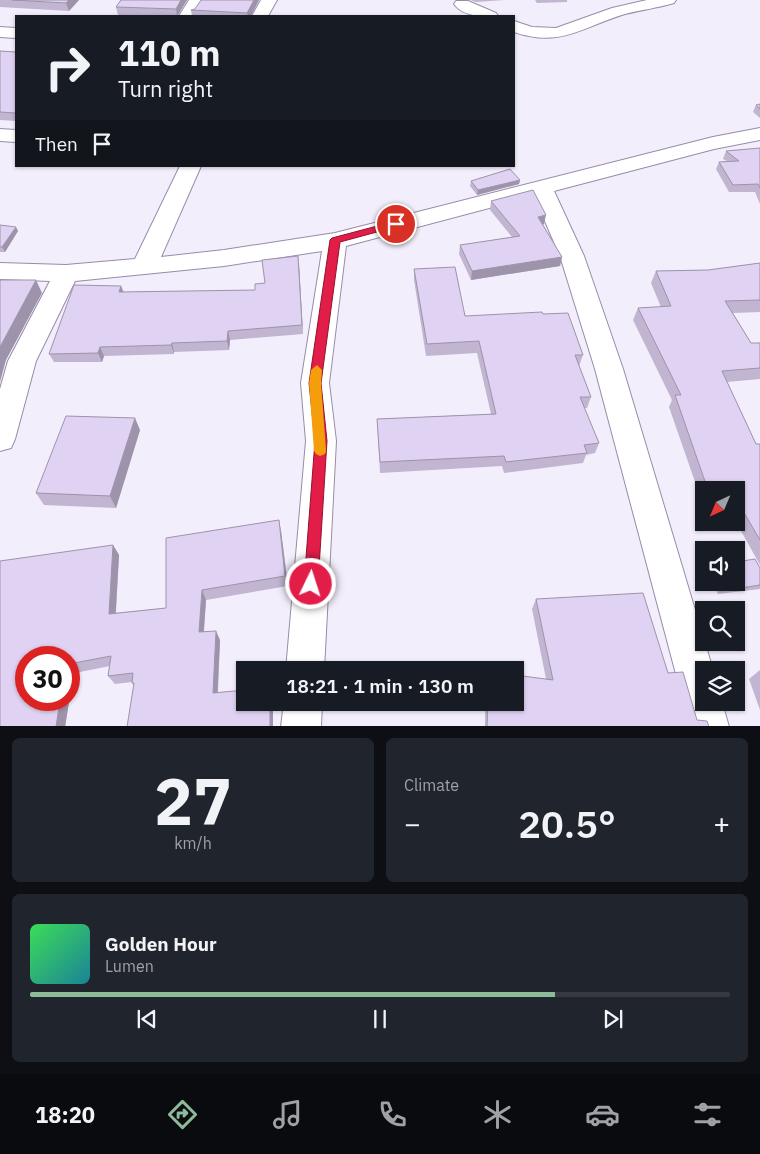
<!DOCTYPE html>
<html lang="en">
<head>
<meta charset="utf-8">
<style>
  :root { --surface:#171b24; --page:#20242c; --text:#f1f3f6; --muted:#9ea1a6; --line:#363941; --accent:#8dbb99 }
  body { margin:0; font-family:"IBM Plex Sans",sans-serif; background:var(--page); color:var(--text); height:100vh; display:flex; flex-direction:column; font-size:19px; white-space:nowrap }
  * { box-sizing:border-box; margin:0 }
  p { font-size:16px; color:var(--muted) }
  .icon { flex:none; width:28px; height:28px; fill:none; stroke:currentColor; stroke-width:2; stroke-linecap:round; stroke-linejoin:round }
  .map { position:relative; height:726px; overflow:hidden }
  .panel { display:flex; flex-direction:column; gap:12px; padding:12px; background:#0d0f14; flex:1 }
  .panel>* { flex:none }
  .hud { position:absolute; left:15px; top:15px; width:500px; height:152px; border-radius:0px; box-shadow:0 1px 4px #0004; background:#171b24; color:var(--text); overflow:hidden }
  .needle { width:32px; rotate:224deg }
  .buttons { position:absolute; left:695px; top:481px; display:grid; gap:10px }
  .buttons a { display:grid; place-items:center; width:50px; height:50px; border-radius:0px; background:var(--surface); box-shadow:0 1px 4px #0004; font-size:25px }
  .speed { position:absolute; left:15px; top:646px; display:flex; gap:10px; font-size:25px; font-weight:700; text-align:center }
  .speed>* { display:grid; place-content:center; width:65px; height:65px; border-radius:50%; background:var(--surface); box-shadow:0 1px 4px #0004; line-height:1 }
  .speed .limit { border:8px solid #d22; background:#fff; color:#111 }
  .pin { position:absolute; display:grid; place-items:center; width:42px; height:42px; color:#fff; margin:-21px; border:2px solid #fff; border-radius:50%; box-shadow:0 1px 5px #0007 }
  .me { position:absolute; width:55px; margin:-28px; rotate:4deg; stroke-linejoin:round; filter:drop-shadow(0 0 4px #0008) }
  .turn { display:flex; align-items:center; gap:18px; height:105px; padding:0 20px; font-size:22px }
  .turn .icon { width:65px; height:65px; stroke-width:2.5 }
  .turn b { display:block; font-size:35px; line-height:42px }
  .then { display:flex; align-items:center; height:48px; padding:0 20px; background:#0003; gap:10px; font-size:19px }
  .big { font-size:38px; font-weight:600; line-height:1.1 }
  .panel .card { flex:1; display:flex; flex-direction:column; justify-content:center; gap:8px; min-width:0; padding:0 18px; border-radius:8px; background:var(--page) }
  .panel .dial { align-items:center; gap:0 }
  .dial b { font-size:65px; line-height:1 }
  .song { display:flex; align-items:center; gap:15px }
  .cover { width:60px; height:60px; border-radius:8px; background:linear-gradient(135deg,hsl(130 70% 55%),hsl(190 70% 35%)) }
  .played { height:5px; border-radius:2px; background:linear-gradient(90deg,var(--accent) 75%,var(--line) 75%) }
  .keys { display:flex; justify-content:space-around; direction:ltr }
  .heat { display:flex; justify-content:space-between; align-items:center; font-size:28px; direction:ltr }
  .panel .tiles { flex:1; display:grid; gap:12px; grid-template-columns:1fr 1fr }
  .card:last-child { grid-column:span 2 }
  .trip { position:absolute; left:236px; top:661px; width:288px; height:50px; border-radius:0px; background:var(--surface); box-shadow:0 1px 4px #0004; font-weight:600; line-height:50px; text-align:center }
  .tabs { display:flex; height:80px; justify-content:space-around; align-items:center; background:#090b0e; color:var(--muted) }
  .tabs .icon { width:35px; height:35px }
  .tabs .active { color:var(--accent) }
  .tabs b { font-size:22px; color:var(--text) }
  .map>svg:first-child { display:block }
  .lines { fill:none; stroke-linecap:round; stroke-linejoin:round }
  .minor-casing { stroke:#988baa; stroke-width:2 }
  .minor { fill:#fff; fill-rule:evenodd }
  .wall { fill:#c1b5d1; fill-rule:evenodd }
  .shaded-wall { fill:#9d93aa }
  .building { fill:#e0d2f3; stroke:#9d93aa }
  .route { fill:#e11d48; stroke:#92132f }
  .slow { fill:#f59e0b }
</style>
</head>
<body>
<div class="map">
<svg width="760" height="727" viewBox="0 0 760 727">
  <rect width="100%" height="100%" fill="#f3eefb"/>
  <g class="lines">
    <defs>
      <g id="minor">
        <polygon points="189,0 205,0 195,16 179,16"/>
        <polygon points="261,0 277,0 268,16 252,16"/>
        <path d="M647 0H676L674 3C657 8 641 10 625 14 582 27 561 48 514 32V21L532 27 556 28 612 8Z"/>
        <path d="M456 1H468L496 13 498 16C484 17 463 17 454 4Z"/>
        <polygon points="0,27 16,28 16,38 0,37"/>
        <polygon points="760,128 760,140 714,149 554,191 584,256 623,369 713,670 704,670 704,702 722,702 729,727 690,727 595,369 560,256 534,196 346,246 329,383 336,441 324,670 286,670 306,441 301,383 322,251 224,266 75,281 36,361 15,439 11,448 0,451 0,389 8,361 50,281 0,279 0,263 66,265 135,259 180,166 201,166 161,257 224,250 335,233 713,137"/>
        <polygon points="0,129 16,130 16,142 0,141"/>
        <polygon points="284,702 322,702 321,727 281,727"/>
      </g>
    </defs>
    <use href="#minor" class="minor-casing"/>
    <use href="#minor" class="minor"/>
  </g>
  <g class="wall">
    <polygon points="0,0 79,0 69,11 0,7"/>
    <polygon points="121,0 187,0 178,16 118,15 116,7"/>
    <polygon points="259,0 251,16 192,16 191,10 195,9"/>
    <polygon points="470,0 504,0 476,2"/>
    <polygon points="535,0 567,0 567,2 537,3"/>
    <polygon points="0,51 16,52 16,121 0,120"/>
    <polygon points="760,104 760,118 753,112 756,105"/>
    <polygon points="760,148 760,204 755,192 729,192 716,169 719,162 727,161 723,159 726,151"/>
    <polygon points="520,180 519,184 477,195 470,186 471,181"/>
    <polygon points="491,201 544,224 543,225 562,257 560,266 471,280 459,254 460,245 512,237 490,210"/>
    <polygon points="0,225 18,231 5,252 0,252"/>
    <polygon points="760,263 760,312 733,313 751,343 760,343 760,379 727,382 756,444 760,444 760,565 736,522 736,490 704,490 704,502 702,502 669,407 672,400 633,320 638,308 661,307 651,283 656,271 708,270"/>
    <polygon points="299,265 303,334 230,340 229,350 174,352 174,354 104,356 102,362 54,362 49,354 121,286 124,292 255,290 265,283"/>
    <polygon points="414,269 465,316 543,314 583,355 579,366 591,397 587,408 584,408 599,443 595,453 586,455 583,463 504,473 502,466 380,473 377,419 491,414 477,353 426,356 414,280"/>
    <polygon points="140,430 116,508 44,505 36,493"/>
    <path d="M281 531 288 586 206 600 204 632 220 640 218 693 245 702H273V727L133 685 132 682 115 684 108 676 110 666 75 673 74 682 72 683 65 727H0L113 545 119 555 116 613 166 608ZM69 658V700H26Z"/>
    <polygon points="760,568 760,589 718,594 713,582 736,582"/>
    <polygon points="536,599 668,673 697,720 709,727 485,727 485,702 515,702 546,679 532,609"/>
    <polygon points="760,670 760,710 749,679"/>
  </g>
  <g class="shaded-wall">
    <polygon points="69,0 79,0 69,11 66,3"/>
    <polygon points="181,0 187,0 177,16 176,9"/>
    <polygon points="254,0 259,0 251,16 248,16 247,13"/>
    <polygon points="520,180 519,184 477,195 478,190"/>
    <polygon points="546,215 544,224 537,226 538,217"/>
    <polygon points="16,227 18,231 5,252 2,247"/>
    <polygon points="298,256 299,265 303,334 302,325"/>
    <polygon points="562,257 560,266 471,280 472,271"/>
    <polygon points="36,280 42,293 6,360 0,382 0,347"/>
    <polygon points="121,286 124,295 119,292"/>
    <polygon points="228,331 230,340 229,350 227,341"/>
    <polygon points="172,343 174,352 174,354 171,345"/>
    <polygon points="100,347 104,356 102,362 98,353"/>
    <polygon points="135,418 140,430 116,508 110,496"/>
    <polygon points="279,520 281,531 288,586 285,576"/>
    <polygon points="113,545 119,555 115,623 109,614"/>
    <polygon points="202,590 206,600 203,641 199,632"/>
    <polygon points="216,631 220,640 217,701 213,693"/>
    <polygon points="69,666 75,673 74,682 72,683 65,727 56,727 60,700 69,700"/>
    <rect x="270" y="702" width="3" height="25"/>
  </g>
  <g class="building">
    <polygon points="12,0 69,0 66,3"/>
    <polygon points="121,0 181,0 176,9 116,7"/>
    <polygon points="201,0 254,0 247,13 191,10 195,9"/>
    <polygon points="0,51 16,52 16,113 0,112"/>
    <polygon points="760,104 760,109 756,105"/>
    <polygon points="760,148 760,188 758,184 733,185 719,162 739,161 726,151"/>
    <polygon points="510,169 520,180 478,190 471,181"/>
    <polygon points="533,190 546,215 538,217 562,257 472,271 460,245 520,236 491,201"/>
    <polygon points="0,225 16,227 2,247 0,247"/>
    <polygon points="298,256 302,325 228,331 227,341 172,343 171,345 100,347 98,353 49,354 74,285 121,286 119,292 255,290 255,284 265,283 262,260"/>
    <polygon points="760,263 760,300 725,301 751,343 760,343 760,368 722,371 756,444 760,444 760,540 736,499 736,490 708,490 675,395 681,395 638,308 671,306 656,271 708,270"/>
    <polygon points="455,267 465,316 542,312 543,314 568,313 583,355 575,355 591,397 580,397 599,443 584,445 587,453 506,462 504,456 380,462 377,419 496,414 479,341 427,344 414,269"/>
    <polygon points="0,280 36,280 0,347"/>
    <polygon points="66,416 135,418 110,496 36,493"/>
    <polygon points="279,520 285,576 202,590 199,632 216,631 213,693 245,690 245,702 270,702 270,727 127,727 134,683 132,683 133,673 108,676 111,656 69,664 69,658 26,658 26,700 60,700 56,727 0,727 0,561 113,545 109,614 166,608 166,538"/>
    <polygon points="755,559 760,568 760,585 721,591 717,582 736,582 736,562"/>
    <polygon points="643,593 668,673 683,672 697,720 707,721 709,727 487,727 488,702 515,702 515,675 553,680 536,599"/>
  </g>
  <polygon class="route" points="396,221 401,224 399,226 340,242 321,383 327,441 318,584 316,589 311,591 306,589 304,584 315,441 309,383 330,240 332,238"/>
  <polygon class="slow" points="317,365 322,370 321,383 326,451 325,454 320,456 316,454 314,451 309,383 311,370"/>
</svg>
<div class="buttons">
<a><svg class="needle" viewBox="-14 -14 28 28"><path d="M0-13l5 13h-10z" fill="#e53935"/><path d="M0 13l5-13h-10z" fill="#9ea1a6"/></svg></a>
<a><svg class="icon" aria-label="sound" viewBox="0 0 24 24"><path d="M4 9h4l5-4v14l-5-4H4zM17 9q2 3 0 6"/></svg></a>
<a><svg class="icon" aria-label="search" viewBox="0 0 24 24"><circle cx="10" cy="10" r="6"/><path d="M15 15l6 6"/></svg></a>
<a><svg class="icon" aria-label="layers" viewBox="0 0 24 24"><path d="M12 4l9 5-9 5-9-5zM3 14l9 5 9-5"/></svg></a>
</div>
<div class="speed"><div class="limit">30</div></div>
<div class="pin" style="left:396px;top:224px;background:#d93025"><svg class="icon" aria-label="arrive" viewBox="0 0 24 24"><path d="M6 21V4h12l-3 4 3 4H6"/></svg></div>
<svg class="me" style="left:311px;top:584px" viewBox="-20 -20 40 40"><circle r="17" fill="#e11d48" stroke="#fff" stroke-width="3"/><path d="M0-11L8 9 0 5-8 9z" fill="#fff"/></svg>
<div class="trip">18:21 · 1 min · 130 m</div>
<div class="hud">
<div class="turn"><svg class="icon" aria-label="right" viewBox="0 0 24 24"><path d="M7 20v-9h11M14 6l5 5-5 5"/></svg><div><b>110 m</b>Turn right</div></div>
<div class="then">Then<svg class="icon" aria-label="arrive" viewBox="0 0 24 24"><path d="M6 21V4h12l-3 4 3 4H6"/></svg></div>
</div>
</div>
<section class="panel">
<div class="tiles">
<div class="card dial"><b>27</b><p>km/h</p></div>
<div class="card"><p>Climate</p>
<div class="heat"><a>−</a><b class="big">20.5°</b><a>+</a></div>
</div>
<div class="card">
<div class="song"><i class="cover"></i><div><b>Golden Hour</b><p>Lumen</p></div></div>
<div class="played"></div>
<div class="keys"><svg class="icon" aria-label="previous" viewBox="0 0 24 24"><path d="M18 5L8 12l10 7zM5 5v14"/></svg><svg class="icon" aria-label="pause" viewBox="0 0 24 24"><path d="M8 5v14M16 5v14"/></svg><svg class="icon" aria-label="next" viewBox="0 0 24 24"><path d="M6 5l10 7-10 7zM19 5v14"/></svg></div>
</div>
</div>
</section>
<nav class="tabs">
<b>18:20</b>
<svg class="icon active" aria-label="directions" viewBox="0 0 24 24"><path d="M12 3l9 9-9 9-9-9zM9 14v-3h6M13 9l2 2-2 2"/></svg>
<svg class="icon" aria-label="music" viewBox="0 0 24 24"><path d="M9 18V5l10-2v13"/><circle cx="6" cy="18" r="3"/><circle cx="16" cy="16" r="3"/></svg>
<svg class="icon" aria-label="phone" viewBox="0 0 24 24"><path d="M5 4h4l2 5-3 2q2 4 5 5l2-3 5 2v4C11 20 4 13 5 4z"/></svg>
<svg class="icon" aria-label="climate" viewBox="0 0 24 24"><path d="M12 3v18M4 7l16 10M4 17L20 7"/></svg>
<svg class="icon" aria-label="car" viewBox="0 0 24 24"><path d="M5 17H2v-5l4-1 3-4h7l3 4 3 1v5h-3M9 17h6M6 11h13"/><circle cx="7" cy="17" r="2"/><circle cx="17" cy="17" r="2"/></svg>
<svg class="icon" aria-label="filters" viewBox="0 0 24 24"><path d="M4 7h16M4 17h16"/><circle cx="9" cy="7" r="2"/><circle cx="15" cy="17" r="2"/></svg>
</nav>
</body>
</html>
